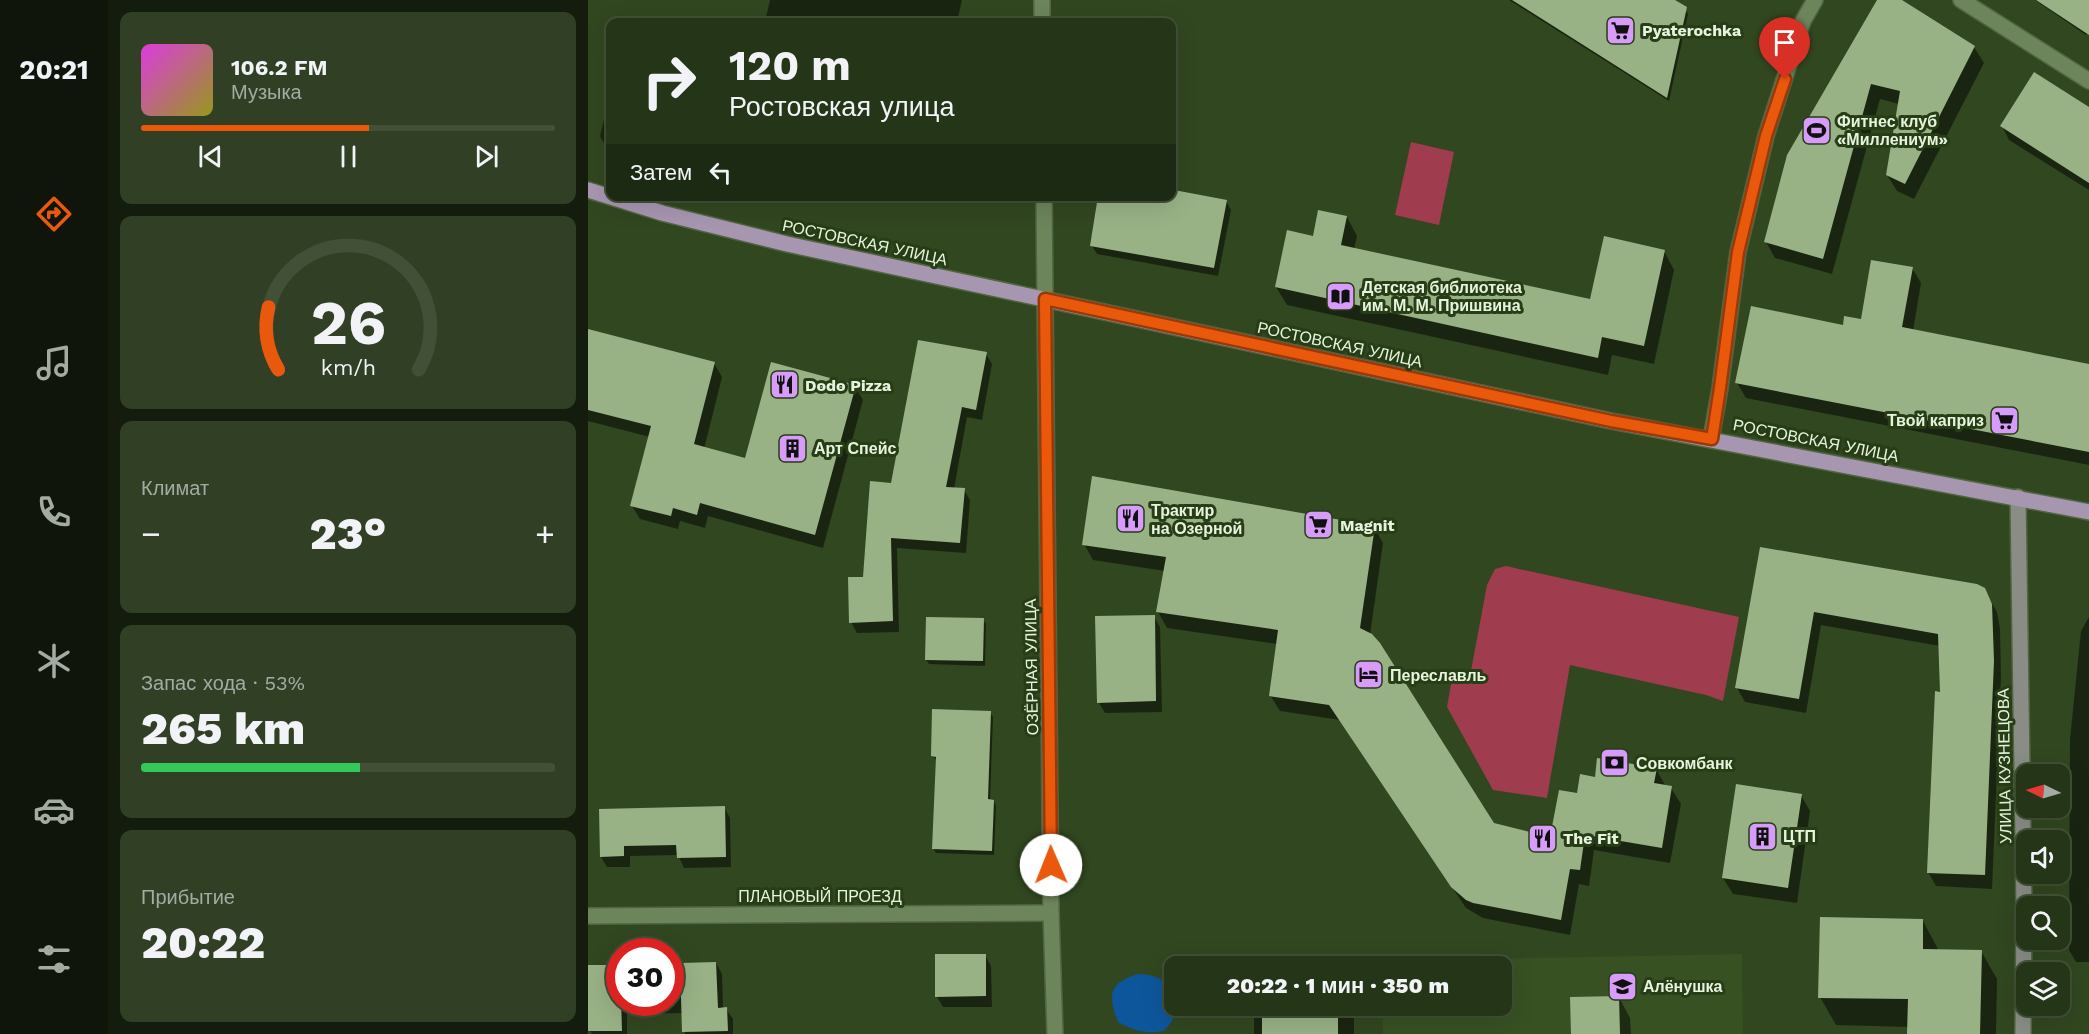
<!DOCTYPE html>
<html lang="ru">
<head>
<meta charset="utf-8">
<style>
  :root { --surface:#253518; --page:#314025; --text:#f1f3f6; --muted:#a3aba2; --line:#425037; --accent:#ea580c }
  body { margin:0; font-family:"Work Sans",sans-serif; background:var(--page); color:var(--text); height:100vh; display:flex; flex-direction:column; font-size:22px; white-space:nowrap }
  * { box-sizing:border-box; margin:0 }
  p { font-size:20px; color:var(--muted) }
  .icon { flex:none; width:33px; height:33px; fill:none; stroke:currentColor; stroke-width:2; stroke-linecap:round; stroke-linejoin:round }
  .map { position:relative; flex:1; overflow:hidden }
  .drawer { display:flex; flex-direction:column; gap:12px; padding:12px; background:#141d0d; width:480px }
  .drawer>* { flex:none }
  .banner { position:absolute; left:18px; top:18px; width:570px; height:183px; border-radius:12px; box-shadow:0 6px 24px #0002,0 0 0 2px var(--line); background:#253518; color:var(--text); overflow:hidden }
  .needle { width:39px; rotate:275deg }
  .controls { position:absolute; left:1428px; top:764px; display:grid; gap:12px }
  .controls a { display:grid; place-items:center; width:54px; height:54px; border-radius:12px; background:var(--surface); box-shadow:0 6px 24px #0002,0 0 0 2px var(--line); font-size:30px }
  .speed { position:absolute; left:18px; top:938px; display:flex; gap:12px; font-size:30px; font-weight:700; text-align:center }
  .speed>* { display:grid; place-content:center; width:78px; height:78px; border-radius:50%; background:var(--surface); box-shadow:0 6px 24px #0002,0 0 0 2px var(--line); line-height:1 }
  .speed .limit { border:9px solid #d22; background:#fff; color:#111 }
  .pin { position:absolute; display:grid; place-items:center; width:51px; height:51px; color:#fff; margin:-62px -26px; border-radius:50% 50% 50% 0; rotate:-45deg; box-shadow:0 0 6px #0007 }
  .pin .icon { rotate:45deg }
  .me { position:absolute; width:66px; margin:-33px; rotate:359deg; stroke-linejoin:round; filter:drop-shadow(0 0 4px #0008) }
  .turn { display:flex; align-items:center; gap:21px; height:126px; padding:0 24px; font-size:27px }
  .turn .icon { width:78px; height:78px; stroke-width:2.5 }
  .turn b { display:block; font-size:42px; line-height:51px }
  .then { display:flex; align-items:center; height:57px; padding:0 24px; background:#0003; gap:12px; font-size:22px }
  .big { font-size:45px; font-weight:800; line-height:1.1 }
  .drawer .widget { flex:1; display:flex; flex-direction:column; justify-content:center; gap:9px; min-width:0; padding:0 21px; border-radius:12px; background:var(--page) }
  .drawer .dial { align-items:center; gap:0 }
  .dial svg { height:156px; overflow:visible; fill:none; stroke:var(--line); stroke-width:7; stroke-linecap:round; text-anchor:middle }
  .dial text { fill:var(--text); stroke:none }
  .song { display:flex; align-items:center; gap:18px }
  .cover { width:72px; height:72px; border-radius:9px; background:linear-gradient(135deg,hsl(300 70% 55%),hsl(60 70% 35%)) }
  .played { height:6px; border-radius:3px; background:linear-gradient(90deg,var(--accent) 55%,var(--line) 55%) }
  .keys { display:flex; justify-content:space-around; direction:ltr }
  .heat { display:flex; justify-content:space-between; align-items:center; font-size:33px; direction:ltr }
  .charge { height:9px; border-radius:4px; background:linear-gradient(90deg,#34c759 53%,var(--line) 0) }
  .trip { position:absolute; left:576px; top:956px; width:348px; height:60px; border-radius:12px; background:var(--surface); box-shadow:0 6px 24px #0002,0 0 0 2px var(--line); font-weight:800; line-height:60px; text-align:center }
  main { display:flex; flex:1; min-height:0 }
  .dock { display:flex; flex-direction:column; width:108px; justify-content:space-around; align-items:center; background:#0f150a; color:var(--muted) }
  .dock .icon { width:42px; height:42px }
  .dock .on { color:var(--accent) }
  .dock b { font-size:27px; color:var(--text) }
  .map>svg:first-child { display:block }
  .built { fill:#375123 }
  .green { fill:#9f3c4d }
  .water { fill:#0e569b }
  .shadow { fill:#0007 }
  .building { fill:#98b286 }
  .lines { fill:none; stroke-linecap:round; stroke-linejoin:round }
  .street-casing { stroke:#526542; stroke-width:18 }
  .secondary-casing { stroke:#526542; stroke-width:18 }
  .primary-casing { stroke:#526542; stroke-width:18 }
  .street { stroke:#6c855b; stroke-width:15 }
  .secondary { stroke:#8a8d86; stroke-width:15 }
  .primary { stroke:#a796b0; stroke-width:15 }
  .route-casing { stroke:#983908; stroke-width:15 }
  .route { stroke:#ea580c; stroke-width:10 }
  .labels { text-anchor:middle; stroke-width:6; stroke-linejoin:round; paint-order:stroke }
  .poi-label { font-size:16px; font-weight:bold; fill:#e6f4dd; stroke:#273d16; text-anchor:start }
  .street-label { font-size:16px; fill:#e6f4dd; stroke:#273d16 }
</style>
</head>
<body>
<main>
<nav class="dock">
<b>20:21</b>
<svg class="icon on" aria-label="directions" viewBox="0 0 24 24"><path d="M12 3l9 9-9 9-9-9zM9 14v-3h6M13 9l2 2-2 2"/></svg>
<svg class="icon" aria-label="music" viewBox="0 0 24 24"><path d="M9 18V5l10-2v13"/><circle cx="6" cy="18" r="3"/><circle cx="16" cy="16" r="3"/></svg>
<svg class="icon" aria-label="phone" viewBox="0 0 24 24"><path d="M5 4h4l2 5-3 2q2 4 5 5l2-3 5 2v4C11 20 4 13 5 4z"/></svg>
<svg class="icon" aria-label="climate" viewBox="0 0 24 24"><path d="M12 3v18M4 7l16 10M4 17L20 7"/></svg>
<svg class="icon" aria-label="car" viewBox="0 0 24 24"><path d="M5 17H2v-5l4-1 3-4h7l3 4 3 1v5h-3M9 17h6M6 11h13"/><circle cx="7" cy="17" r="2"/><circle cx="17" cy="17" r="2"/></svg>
<svg class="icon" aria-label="filters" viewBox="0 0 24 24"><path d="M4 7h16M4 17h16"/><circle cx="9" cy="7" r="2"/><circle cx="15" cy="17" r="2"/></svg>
</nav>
<section class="drawer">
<div class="widget">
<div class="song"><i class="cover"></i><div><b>106.2 FM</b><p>Музыка</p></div></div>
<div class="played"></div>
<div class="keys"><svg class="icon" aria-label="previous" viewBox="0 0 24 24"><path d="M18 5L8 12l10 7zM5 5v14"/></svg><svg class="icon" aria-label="pause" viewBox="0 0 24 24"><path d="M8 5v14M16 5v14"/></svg><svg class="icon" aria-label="next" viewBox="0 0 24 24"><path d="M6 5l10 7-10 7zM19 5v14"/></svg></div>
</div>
<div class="widget dial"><svg viewBox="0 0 100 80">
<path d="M14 69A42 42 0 1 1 86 69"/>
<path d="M14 69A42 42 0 0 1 9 37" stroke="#ea580c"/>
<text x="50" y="56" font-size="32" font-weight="700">26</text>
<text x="50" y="72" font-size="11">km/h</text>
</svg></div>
<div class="widget"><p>Климат</p>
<div class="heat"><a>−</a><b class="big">23°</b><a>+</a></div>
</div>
<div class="widget"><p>Запас хода · 53%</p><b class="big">265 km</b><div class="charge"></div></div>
<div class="widget"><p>Прибытие</p><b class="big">20:22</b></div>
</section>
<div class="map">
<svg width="1501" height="1034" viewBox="0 0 1501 1034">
  <rect width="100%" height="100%" fill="#314720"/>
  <polygon class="built" points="1154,954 1155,1034 795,1034 795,1005 914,1005 914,966 794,966 794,961"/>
  <g class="green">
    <polygon points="823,142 866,152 851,225 807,215"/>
    <polygon points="918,566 1151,617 1135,701 1118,695 982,665 959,798 905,790 859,707 863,684 882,676 899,585 907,569"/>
  </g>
  <path class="water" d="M550 974C576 974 596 991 585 1019 583 1023 579 1027 576 1031 557 1034 547 1031 530 1022 520 996 520 983 550 974Z"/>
  <g class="shadow">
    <polygon points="182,0 374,0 369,22 177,22"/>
    <polygon points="921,0 1084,0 1097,9 1100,14 1081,101"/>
    <polygon points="1291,0 1311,0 1386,47 1396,63 1326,199 1309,191 1299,175 1311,104 1292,99 1244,274 1187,258 1178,242"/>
    <polygon points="1447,0 1501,0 1501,31 1498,35"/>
    <polygon points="1447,74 1501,109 1501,190 1421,140 1414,126"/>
    <polygon points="22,96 22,148 18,147 12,136"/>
    <polygon points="584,191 638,201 643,210 630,276 509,254 504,246 584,196"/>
    <polygon points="759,217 769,236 766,249 1003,301 1076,251 1086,270 1066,364 1024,355 1020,375 699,305 688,287 726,238"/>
    <polygon points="1324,268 1333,283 1325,331 1501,366 1501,465 1158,398 1149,383 1274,321"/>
    <polygon points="0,331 126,363 134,377 116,449 158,459 267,387 275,400 235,548 120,516 117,528 92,521 90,529 52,519 44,506 62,437 0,421"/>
    <polygon points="398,354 404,364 394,420 379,417 366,489 376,490 382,500 378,553 309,548 311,632 269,633 263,622 304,485"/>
    <polygon points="786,527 795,543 782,635 905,825 963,839 990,794 1008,779 1068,769 1077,785 1083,788 1093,804 1082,863 1006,850 1001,886 991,884 982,935 895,918 878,908 752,720 692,711 682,695 689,644 579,628 570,612 577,571 505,560 496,544"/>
    <polygon points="1173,549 1396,590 1409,612 1412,629 1413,677 1404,889 1348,886 1340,872 1354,693 1352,646 1233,625 1218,713 1157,702 1149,688"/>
    <polygon points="566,616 572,627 574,712 517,713 511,703"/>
    <polygon points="1501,617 1501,962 1488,962 1481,950 1482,739 1493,631"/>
    <polygon points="395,620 398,624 397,666 341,664 338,660"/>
    <polygon points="402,712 405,717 402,801 406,801 408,806 406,855 348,853 345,848 349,761 345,756"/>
    <polygon points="1213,795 1222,811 1209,903 1145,894 1135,878"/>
    <polygon points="136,807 142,818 143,867 96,868 90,855 42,856 42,867 19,867 13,857 13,811"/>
    <polygon points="1335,921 1351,951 1393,951 1409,979 1408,1034 1321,1034 1321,1027 1248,1025 1232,997"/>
    <polygon points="397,955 403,966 404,1007 355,1007 349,997"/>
    <polygon points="128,963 134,974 135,1009 138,1009 145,1019 145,1034 97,1034 95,1013 39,1014 39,1034 4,1034 2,1031 32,1002 82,1002 82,965"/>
    <polygon points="1031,997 1042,1018 1043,1034 985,1034"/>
    <polygon points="666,1005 758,1005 766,1018 766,1034 666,1034"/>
  </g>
  <g class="building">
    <polygon points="924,0 1087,0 1099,7 1079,98"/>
    <polygon points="1289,0 1314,0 1387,46 1317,184 1298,175 1312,91 1283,84 1235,259 1176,242 1199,155"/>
    <polygon points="1448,0 1501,0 1501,35"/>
    <polygon points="1446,72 1501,107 1501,183 1412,126"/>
    <polygon points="586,190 639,200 626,268 502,246 510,196 584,196"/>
    <polygon points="730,210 759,216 753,245 1002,299 1016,236 1077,250 1056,346 1014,337 1010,358 687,287 699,230 725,236"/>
    <polygon points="1283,260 1325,267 1314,327 1501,364 1501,452 1147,383 1163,306 1255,325 1256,316 1273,319"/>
    <polygon points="0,329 127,362 106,444 157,458 183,362 268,385 227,535 112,503 109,515 85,508 83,516 42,506 63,426 0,410"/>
    <polygon points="330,340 399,352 388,410 374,407 358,487 377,488 372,543 303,538 305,621 261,623 260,577 275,577 282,481 303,483"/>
    <polygon points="504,476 787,526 772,628 784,634 792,643 906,823 962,837 971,790 989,793 992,774 1007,777 1009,758 1069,768 1066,783 1084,786 1074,848 997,835 992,870 982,869 973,920 885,903 878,900 863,887 741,705 681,696 690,630 568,612 578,557 494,545"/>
    <polygon points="1172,547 1389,584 1397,588 1404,604 1406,661 1397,875 1339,873 1347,691 1352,692 1350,634 1226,612 1211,699 1147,688"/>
    <polygon points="567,615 568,701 509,703 507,616"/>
    <polygon points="338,617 396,618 395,661 337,660"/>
    <polygon points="344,709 403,711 400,799 406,800 404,851 344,849 348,757 343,756"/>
    <polygon points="1148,784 1214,794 1200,888 1134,878"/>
    <polygon points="137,806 138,857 89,858 88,845 36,846 36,856 12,857 11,809"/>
    <polygon points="1232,917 1335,919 1335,949 1394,950 1392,1034 1319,1034 1320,999 1230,998"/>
    <polygon points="347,954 398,954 398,996 347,997"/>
    <polygon points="128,962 130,1008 139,1007 140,1031 94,1032 92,963"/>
    <polygon points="0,965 32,965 34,1031 0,1031"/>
    <polygon points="1031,996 1032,1034 983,1034 982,997"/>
    <rect x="674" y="1005" width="76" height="29"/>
  </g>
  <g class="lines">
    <defs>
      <g id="street">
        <polyline points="454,0 454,22"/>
        <polyline points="1373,0 1501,81"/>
        <polyline points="456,196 463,913 467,1034"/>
        <polyline points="1123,439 1132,388 1150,252 1178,136 1215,21 1227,0"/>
        <polyline points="0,916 463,913"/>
      </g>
      <polyline id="secondary" points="1430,497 1436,908 1435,1034"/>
      <polyline id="primary" points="0,190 74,213 199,244 693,350 1023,421 1501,512"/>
    </defs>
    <use href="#street" class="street-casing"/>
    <use href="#secondary" class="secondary-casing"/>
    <use href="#primary" class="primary-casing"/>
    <use href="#street" class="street"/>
    <use href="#secondary" class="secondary"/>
    <use href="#primary" class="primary"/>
  </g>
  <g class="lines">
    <defs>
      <polyline id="route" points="463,865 457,299 1023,421 1124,439 1132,388 1150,252 1178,136 1197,79"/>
    </defs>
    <use href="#route" class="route-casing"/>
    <use href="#route" class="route"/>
  </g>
  <defs>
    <symbol id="supermarket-square" viewBox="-11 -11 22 22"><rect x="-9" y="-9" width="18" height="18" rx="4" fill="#d79bf9" stroke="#273d16"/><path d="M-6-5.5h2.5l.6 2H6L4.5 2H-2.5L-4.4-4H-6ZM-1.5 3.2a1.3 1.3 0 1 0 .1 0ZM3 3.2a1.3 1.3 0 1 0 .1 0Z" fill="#111"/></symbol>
    <symbol id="stadium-square" viewBox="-11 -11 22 22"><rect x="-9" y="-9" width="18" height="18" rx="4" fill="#d79bf9" stroke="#273d16"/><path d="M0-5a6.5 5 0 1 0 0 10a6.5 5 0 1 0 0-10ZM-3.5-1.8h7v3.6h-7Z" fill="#111"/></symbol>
    <symbol id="library-square" viewBox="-11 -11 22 22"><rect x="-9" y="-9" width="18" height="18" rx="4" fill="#d79bf9" stroke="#273d16"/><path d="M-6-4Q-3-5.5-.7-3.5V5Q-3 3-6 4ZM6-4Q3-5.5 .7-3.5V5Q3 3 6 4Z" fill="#111"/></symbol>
    <symbol id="restaurant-square" viewBox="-11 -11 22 22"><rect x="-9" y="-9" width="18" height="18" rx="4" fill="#d79bf9" stroke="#273d16"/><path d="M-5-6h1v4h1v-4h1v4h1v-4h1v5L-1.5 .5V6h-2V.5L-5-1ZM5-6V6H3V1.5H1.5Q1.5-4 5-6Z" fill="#111"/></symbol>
    <symbol id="building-square" viewBox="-11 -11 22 22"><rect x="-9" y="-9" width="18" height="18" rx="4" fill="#d79bf9" stroke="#273d16"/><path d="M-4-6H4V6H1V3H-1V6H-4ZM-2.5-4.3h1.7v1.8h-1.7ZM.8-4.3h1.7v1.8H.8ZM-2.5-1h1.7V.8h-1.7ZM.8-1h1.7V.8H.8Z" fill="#111"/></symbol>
    <symbol id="hotel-square" viewBox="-11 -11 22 22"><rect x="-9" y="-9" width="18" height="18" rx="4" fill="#d79bf9" stroke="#273d16"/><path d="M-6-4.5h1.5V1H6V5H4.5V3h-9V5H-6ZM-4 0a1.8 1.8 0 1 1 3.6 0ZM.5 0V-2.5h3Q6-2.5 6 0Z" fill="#111"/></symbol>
    <symbol id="bank-square" viewBox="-11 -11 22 22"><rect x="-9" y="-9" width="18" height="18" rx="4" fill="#d79bf9" stroke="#273d16"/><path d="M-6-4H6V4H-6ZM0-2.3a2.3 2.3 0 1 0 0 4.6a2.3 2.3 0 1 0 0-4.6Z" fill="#111"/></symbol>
    <symbol id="school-square" viewBox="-11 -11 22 22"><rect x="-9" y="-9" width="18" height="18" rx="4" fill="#d79bf9" stroke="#273d16"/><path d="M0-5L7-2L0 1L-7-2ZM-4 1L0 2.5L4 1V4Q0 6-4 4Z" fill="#111"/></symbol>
  </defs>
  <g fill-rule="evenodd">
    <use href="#supermarket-square" x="1016" y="14" width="33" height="33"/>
    <use href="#stadium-square" x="1212" y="114" width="33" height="33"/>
    <use href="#library-square" x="736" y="280" width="33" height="33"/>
    <use href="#restaurant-square" x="180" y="368" width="33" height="33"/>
    <use href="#supermarket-square" x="1400" y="404" width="33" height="33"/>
    <use href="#building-square" x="188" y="432" width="33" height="33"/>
    <use href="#restaurant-square" x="526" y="502" width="33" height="33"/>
    <use href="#supermarket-square" x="714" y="508" width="33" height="33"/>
    <use href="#hotel-square" x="764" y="658" width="33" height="33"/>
    <use href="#bank-square" x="1010" y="746" width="33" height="33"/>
    <use href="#building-square" x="1158" y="820" width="33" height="33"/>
    <use href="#restaurant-square" x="938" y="822" width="33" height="33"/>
    <use href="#school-square" x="1018" y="970" width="33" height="33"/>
  </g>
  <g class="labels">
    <g class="poi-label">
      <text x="1054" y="36">Pyaterochka</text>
      <text x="1249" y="127">Фитнес клуб<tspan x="1249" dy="18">«Миллениум»</tspan></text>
      <text x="774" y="293">Детская библиотека<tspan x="774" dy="18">им. М. М. Пришвина</tspan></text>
      <text x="217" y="391">Dodo Pizza</text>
      <text x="1396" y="426" text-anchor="end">Твой каприз</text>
      <text x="226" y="454">Арт Спейс</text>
      <text x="563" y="516">Трактир<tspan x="563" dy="18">на Озерной</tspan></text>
      <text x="752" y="531">Magnit</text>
      <text x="802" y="681">Переславль</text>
      <text x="1048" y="769">Совкомбанк</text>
      <text x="1195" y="842">ЦТП</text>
      <text x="975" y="844">The Fit</text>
      <text x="1055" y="992">Алёнушка</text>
    </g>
    <g class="street-label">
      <text transform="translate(277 242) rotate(12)" y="6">РОСТОВСКАЯ УЛИЦА</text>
      <text transform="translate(752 344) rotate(12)" y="6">РОСТОВСКАЯ УЛИЦА</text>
      <text transform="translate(1228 440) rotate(11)" y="6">РОСТОВСКАЯ УЛИЦА</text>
      <text transform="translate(443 667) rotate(-91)" y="6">ОЗЁРНАЯ УЛИЦА</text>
      <text transform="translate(1416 766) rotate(-91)" y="6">УЛИЦА КУЗНЕЦОВА</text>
      <text x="232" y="902">ПЛАНОВЫЙ ПРОЕЗД</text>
    </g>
  </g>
</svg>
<div class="controls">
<a><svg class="needle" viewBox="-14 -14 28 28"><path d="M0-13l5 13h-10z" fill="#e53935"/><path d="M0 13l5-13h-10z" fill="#a3aba2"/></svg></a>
<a><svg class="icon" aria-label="sound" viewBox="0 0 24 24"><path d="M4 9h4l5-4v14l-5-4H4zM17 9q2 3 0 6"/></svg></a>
<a><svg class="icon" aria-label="search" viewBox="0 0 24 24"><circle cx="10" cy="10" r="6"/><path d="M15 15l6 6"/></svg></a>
<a><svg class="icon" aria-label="layers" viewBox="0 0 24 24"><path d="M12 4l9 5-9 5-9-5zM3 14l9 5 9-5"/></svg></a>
</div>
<div class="speed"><div class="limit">30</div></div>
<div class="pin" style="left:1197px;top:79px;background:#d93025"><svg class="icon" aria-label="arrive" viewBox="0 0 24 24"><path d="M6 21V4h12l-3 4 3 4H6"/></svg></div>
<svg class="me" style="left:463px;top:865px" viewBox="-20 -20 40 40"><circle r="19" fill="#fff"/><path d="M0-13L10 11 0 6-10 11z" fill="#ea580c"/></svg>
<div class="trip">20:22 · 1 мин · 350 m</div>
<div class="banner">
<div class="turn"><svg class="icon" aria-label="right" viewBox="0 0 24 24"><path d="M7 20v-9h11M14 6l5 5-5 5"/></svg><div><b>120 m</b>Ростовская улица</div></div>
<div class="then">Затем<svg class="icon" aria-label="left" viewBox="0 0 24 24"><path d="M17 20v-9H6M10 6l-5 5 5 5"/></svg></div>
</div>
</div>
</main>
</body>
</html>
